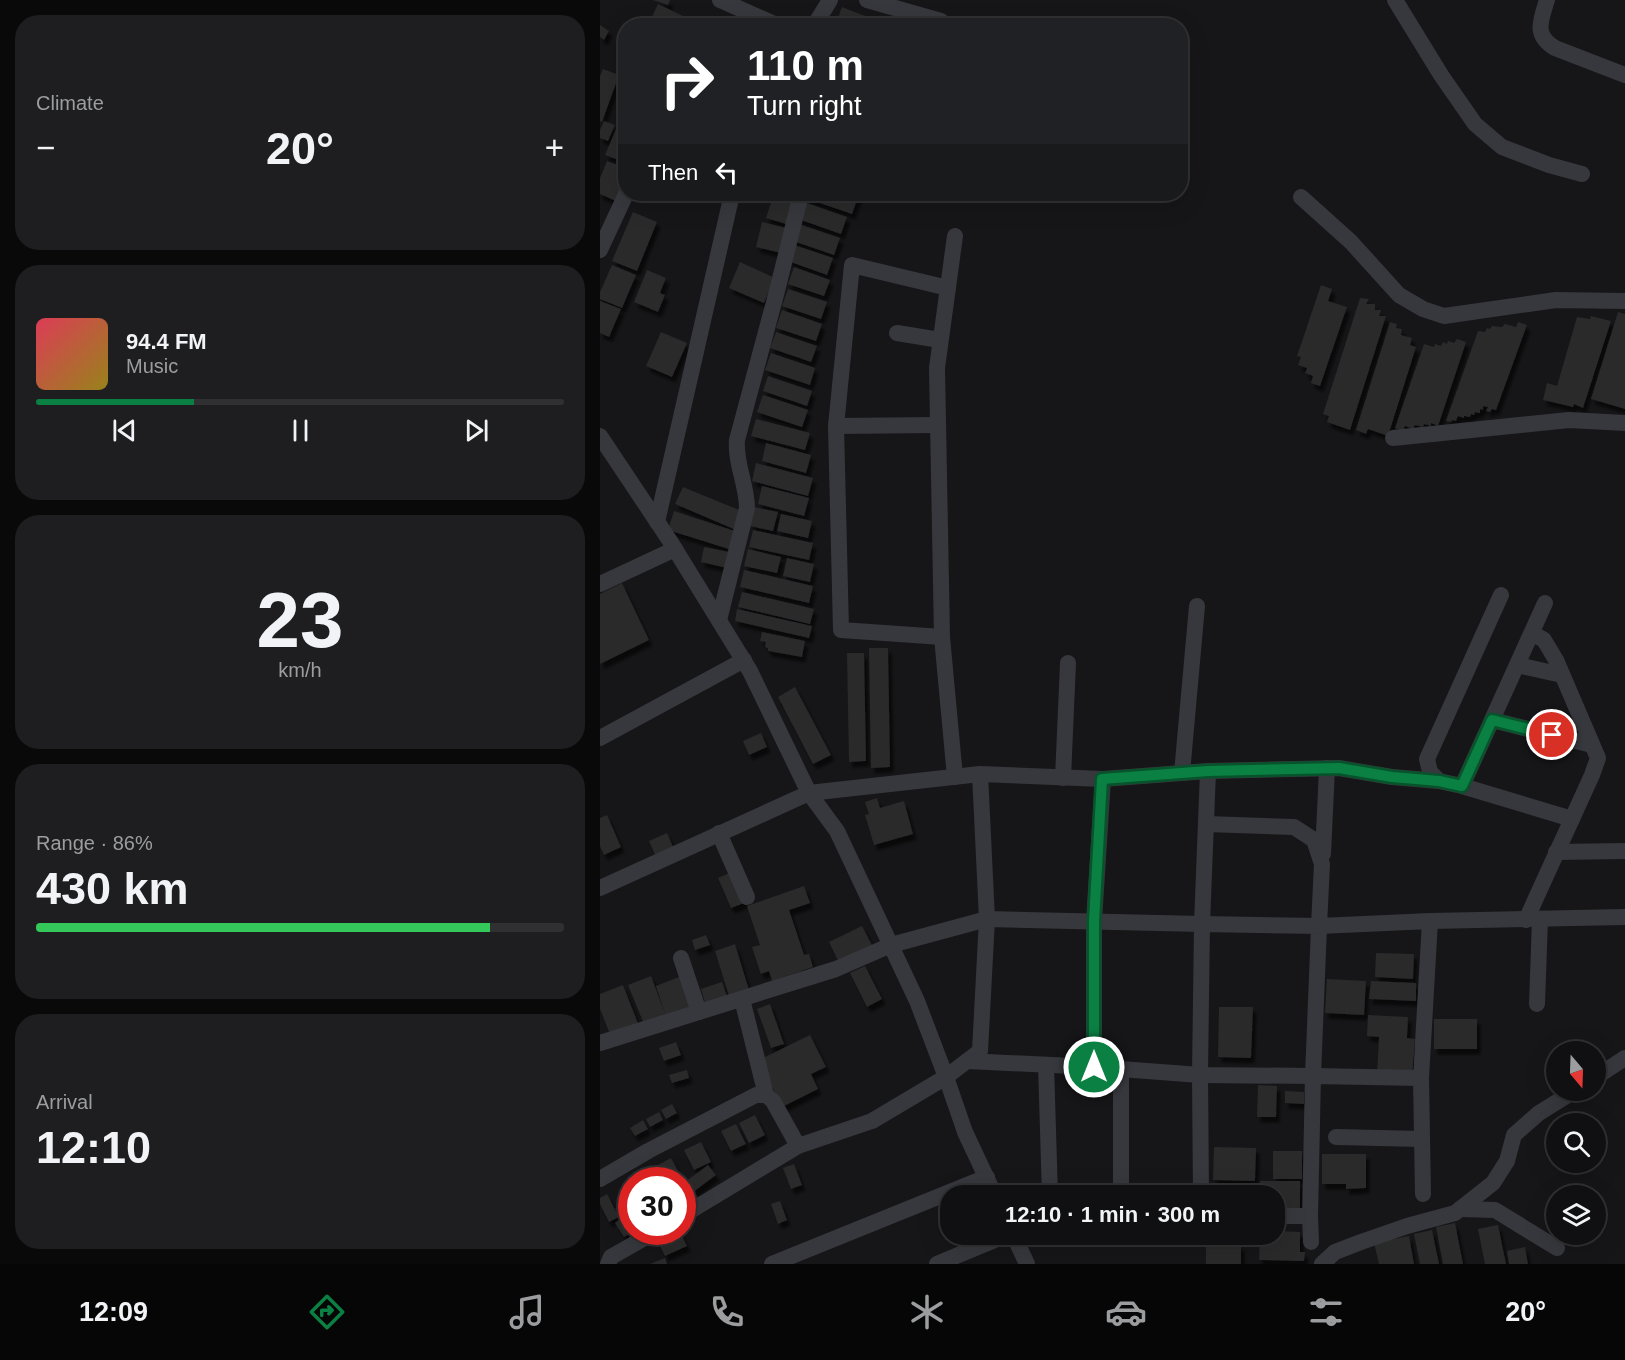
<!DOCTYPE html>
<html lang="en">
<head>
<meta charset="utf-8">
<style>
  :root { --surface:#101012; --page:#1e1e20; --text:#f1f3f6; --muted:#9c9d9f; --line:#303032; --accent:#0b8043 }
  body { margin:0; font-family:Arial,sans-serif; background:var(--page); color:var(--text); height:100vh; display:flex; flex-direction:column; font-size:22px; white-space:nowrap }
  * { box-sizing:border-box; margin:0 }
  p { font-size:20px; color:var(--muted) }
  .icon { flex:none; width:33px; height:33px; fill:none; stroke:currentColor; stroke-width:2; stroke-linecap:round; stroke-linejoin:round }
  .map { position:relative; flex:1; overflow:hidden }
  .panel { display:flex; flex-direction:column; gap:15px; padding:15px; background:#09090a; width:600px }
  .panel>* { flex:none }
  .hud { position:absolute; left:18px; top:18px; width:570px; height:183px; border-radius:24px; box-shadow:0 6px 24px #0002,0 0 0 2px var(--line); background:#202124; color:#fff; overflow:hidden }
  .needle { width:39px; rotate:161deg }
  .buttons { position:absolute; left:946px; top:1041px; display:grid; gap:12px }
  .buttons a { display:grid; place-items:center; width:60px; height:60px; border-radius:50%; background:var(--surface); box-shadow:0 6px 24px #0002,0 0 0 2px var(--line); font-size:30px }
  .speed { position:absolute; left:18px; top:1167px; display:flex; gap:12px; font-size:30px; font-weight:700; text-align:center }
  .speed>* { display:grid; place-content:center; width:78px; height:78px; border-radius:50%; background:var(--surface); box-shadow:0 6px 24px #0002,0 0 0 2px var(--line); line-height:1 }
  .speed .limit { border:9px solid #d22; background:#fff; color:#111 }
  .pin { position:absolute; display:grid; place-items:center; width:51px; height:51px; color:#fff; margin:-26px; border:3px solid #fff; border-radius:50%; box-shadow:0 2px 6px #0007 }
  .me { position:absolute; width:66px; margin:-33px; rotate:0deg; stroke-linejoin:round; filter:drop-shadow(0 0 4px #0008) }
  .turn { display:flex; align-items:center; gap:21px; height:126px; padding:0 30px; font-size:27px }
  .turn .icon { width:78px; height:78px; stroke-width:2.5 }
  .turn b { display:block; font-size:42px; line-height:51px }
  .then { display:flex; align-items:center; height:57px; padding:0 30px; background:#0003; gap:12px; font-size:22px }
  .big { font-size:45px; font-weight:600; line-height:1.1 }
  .panel .card { flex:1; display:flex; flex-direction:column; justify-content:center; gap:9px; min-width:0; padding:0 21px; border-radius:24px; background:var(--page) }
  .panel .dial { align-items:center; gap:0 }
  .dial b { font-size:78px; line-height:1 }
  .song { display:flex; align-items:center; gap:18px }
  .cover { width:72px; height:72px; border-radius:9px; background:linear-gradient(135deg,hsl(350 70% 55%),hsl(50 70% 35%)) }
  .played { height:6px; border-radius:3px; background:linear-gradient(90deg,var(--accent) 30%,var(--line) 30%) }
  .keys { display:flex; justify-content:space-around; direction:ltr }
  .heat { display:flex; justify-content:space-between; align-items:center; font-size:33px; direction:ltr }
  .charge { height:9px; border-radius:4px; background:linear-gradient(90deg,#34c759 86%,var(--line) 0) }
  .trip { position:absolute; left:340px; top:1185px; width:345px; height:60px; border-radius:24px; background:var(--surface); box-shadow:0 6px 24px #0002,0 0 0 2px var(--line); font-weight:600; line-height:60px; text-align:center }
  .menu { display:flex; height:96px; justify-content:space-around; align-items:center; background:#060607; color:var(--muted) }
  .menu .icon { width:42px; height:42px }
  .menu .selected { color:var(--accent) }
  .menu b { font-size:27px; color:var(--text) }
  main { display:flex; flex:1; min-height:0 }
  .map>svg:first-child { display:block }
  .building { fill:#29292c; filter:url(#shadow) }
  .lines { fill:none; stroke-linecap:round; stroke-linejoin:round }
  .street { stroke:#37383d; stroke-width:16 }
  .route-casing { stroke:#07532c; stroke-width:15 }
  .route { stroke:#0b8043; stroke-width:10 }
</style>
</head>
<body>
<main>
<section class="panel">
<div class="card"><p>Climate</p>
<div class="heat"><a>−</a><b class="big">20°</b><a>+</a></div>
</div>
<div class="card">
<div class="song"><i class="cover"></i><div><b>94.4 FM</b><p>Music</p></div></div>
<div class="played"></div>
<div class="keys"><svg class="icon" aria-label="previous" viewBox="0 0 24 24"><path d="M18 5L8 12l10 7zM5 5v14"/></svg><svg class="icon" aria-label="pause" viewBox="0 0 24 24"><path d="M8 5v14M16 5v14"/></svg><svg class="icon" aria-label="next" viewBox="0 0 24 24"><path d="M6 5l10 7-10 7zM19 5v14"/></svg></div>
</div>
<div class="card dial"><b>23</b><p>km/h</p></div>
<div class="card"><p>Range · 86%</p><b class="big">430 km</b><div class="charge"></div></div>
<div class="card"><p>Arrival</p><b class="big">12:10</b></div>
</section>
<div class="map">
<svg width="1025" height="1264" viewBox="0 0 1025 1264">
  <defs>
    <filter id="shadow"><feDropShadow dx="3.5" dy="5.5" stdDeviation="1.5" flood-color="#0009"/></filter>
  </defs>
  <rect width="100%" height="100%" fill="#161618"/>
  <g class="building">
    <polygon points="53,0 70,0 68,5"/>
    <polygon points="58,4 83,16 78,26 65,26 51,19"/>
    <polygon points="242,7 280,22 278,26 235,26"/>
    <polygon points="0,25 9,31 4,40 0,37"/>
    <polygon points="3,69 19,75 2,122 0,121 0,76"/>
    <polygon points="4,121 15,125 8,141 0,138 0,130"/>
    <polygon points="16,129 26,133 26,163 5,155"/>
    <polygon points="7,161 26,168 26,185 18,202 0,194 0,178"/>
    <polygon points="174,194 185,194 195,197 186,224 166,218"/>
    <polygon points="207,194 247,194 258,197 252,214 205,198"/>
    <polygon points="204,202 247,217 241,234 198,219"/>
    <polygon points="33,212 57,222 37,271 12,261"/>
    <polygon points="162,222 187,228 181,253 156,247"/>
    <polygon points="196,223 240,238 234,255 190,240"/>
    <polygon points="194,245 233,258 227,275 188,261"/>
    <polygon points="140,262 175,278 164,303 129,288"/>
    <polygon points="12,265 36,275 22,308 0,299 0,292"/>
    <polygon points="194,267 230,280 224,296 188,284"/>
    <polygon points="47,270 66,278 60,293 65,295 58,312 34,302"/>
    <polygon points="721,285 732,289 728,301 747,307 720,386 711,383 713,376 705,373 707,368 698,365 701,357 697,356"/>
    <polygon points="188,289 227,302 221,319 182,306"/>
    <polygon points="760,298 769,299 766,304 775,304 775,310 781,310 779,316 786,316 750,430 727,422 729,416 723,414"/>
    <polygon points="0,301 21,309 9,337 0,333"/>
    <polygon points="182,310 222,324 216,341 176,328"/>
    <polygon points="1018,312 1025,314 1025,409 991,399"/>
    <polygon points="991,316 1011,321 983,408 974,404 973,407 943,400 947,383 957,386 977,317 990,319"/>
    <polygon points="790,322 797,324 796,328 802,329 801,335 812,338 810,345 816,347 788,436 768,429 766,434 756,430"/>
    <polygon points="918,322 927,325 896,410 892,409 890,412 886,411 888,407 883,406 883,410 880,409 880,413 875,412 874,415 871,414 870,417 864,416 864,418 858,416 856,421 852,420 851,422 846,421 878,331 885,332 887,328 890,329 892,326 902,327 905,324 916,327"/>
    <polygon points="61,332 87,343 72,377 46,366"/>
    <polygon points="176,332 217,346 211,362 170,348"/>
    <polygon points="857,339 866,342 838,426 831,423 831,426 824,424 823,427 815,425 813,429 805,426 803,431 795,428 824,344 834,347 835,344 841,346 843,342 847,344 848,341 854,343"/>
    <polygon points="171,353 215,368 210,385 165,370"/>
    <polygon points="168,376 212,391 207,406 163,391"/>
    <polygon points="163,395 208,410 202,427 157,412"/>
    <polygon points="156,419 210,433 205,450 151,436"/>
    <polygon points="166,443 211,455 206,473 162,461"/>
    <polygon points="156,463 213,478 208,496 152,481"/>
    <polygon points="162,486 209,498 204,516 158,504"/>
    <polygon points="83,487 144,512 136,530 75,504"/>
    <polygon points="154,507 178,512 173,531 150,526"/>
    <polygon points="74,511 141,533 135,551 68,530"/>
    <polygon points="181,514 212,521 208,538 177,531"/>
    <polygon points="153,530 213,543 209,560 149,547"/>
    <polygon points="104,547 134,553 131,569 101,562"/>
    <polygon points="148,549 181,557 177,573 144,566"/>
    <polygon points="187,558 214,564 210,582 183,576"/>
    <polygon points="144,570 213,586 209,603 140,587"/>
    <polygon points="22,583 49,640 0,664 0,594"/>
    <polygon points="142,592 214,609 210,624 138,607"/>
    <polygon points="137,609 212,626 209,638 135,621"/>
    <polygon points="162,632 205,641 202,657 168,651 168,648 165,647 166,642 160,641"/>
    <polygon points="269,648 288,648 290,767 271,768"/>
    <polygon points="247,653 264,653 266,761 249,762"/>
    <polygon points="195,687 231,755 213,764 178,697"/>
    <polygon points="161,733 167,747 149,755 143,741"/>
    <polygon points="277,798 280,808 304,801 313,834 274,845 265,815 269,814 265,802"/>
    <polygon points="7,815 21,847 4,855 0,846 0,818"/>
    <polygon points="67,833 74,849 56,857 49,841"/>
    <polygon points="134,871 147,902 131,908 118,878"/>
    <polygon points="204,886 210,903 189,910 204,955 209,954 213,967 172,981 169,971 161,974 152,947 160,945 147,906"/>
    <polygon points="262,926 274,949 240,965 229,942"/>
    <polygon points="106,935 110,945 95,950 92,940"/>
    <polygon points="135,944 149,990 129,996 115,951"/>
    <polygon points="776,953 814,954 813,979 775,977"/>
    <polygon points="265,966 282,999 267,1007 250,973"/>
    <polygon points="84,975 95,1005 44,1024 28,985 51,976 65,1013 56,986"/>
    <polygon points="727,979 766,981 764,1015 725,1013"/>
    <polygon points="771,981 816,983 816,1001 769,999"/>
    <polygon points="122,982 127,996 105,1003 101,989"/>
    <polygon points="23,985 39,1026 11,1037 0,1009 0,994"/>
    <polygon points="170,1004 184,1044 171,1048 157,1009"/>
    <polygon points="619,1007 653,1007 651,1058 618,1057"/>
    <polygon points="768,1015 808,1017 807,1038 815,1039 812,1077 777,1075 779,1037 767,1036"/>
    <rect x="834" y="1019" width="43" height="30"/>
    <polygon points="210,1035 226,1067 211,1074 218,1089 182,1107 159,1060"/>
    <polygon points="76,1042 81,1055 64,1061 59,1048"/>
    <polygon points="87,1070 89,1078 72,1083 69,1075"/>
    <polygon points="658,1085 677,1086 676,1117 657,1117"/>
    <polygon points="685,1091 704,1092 704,1104 685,1103"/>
    <polygon points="72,1104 77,1113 66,1119 61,1110"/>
    <polygon points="59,1112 63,1120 50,1127 46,1119"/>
    <polygon points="155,1115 165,1135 149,1143 139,1123"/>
    <polygon points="43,1120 48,1129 35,1136 30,1128"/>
    <polygon points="136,1124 146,1144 131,1151 121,1131"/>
    <polygon points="101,1142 111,1162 94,1170 84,1150"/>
    <polygon points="614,1147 656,1148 655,1181 613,1180"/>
    <rect x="673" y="1151" width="29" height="28"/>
    <polygon points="722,1154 766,1154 766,1188 746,1189 746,1184 722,1184"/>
    <polygon points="71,1158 82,1178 77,1180 66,1180 58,1165"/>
    <polygon points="194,1164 202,1185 191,1189 183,1168"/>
    <polygon points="108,1165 116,1175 84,1199 82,1184"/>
    <polygon points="52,1168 59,1180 38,1180 36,1177"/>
    <polygon points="660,1181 700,1181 700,1213 675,1213 675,1196 660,1196"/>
    <polygon points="7,1194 19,1217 9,1222 0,1204 0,1198"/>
    <polygon points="32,1199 32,1212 21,1219 15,1209"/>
    <polygon points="180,1201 187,1220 178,1224 171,1204"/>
    <polygon points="20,1219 29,1234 24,1237 15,1223"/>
    <polygon points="855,1223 863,1264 843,1264 836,1227"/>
    <polygon points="898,1225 906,1264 885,1264 878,1229"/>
    <polygon points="832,1230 839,1264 820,1264 814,1234"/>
    <polygon points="675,1231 700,1232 700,1252 705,1252 704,1261 659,1260 660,1234 675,1234"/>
    <polygon points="76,1232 80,1232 87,1246 65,1256 57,1240"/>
    <polygon points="809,1236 814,1264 779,1264 774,1243"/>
    <polygon points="606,1244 641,1245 641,1264 606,1264"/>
    <polygon points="925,1247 928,1264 909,1264 907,1251"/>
    <polygon points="65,1258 67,1264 50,1264"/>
  </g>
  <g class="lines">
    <g class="street">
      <polyline points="120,0 179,26"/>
      <polyline points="267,0 341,21"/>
      <polyline points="795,0 841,75 875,124 902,147 949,165 982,174"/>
      <path d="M947 0C941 20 933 35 955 48L1025 75"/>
      <polyline points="214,26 230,0"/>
      <polyline points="701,197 751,242 799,295 823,309 844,316 956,300 1025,301"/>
      <polyline points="0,250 26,194"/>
      <polyline points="297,333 340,340"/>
      <polyline points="236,426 338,425"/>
      <polyline points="0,436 70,541 150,671 209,793 237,831 317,1001 346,1077 365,1132 395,1196"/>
      <polyline points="793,438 969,420 1025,423"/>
      <polyline points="57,522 132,194"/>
      <polyline points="0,584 75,549"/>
      <polyline points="901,595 827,759 830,772 839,781 862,786 972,819"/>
      <path d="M119 620 147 508C147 485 135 463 137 440L177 291 201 194"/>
      <polyline points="342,637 241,630 236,426 252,265 348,288"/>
      <polyline points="917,665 962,675"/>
      <polyline points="892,720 992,745"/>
      <polyline points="0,738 144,660"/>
      <polyline points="608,771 739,768 792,777 839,781"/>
      <polyline points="582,773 597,606"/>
      <polyline points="355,777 342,637 337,368 355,236"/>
      <polyline points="463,778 468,663"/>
      <polyline points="862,786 945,603"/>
      <polyline points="606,824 694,827 714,840 722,864 719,926 830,921 821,1078 713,1076 710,1216 675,1216"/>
      <polyline points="119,833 147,897"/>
      <polyline points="956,852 1025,851"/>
      <polyline points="723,854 727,768"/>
      <polyline points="0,888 209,793 380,774 387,919 380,1051 346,1077 272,1121 198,1146 82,1216"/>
      <polyline points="926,920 992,775 998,758 956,660 944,640 932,633"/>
      <polyline points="830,921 1025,917"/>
      <polygon points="602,924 719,926 713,1076 600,1075"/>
      <polyline points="81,958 99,1012"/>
      <polyline points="142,999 166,1095"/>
      <polyline points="937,1004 940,919"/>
      <polyline points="0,1043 236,969 291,945 387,919 602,924 608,771 503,779 380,774"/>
      <polyline points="367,1061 494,1067 600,1075 601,1196"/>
      <polyline points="446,1065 450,1196"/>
      <polyline points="494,1067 494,921 503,779"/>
      <polyline points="521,1069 521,1196"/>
      <polyline points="996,1077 1025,1058"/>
      <polyline points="821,1078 823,1194"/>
      <polyline points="736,1137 822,1139"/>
      <polyline points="0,1179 48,1151 156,1095 166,1095 173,1101 198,1146"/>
      <polyline points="860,1209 895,1210 957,1248"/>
      <polyline points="710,1216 711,1242"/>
      <polyline points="413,1234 427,1264"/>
      <polyline points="8,1264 11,1257 55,1232"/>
      <polyline points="172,1264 387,1177"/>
      <polyline points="337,1264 409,1234"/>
      <polyline points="722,1264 735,1252 761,1242 807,1226 855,1213 893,1183 907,1161 914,1135 939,1113 976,1090"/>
    </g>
  </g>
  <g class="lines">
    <defs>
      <polyline id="route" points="494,1067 494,921 502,779 608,771 739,768 792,777 839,781 862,786 892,720 952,735"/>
    </defs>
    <use href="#route" class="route-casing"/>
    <use href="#route" class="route"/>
  </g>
</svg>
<div class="buttons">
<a><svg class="needle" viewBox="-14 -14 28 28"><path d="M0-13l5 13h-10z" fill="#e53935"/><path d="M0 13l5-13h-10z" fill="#9c9d9f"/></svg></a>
<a><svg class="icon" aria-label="search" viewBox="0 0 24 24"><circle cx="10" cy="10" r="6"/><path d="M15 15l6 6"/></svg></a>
<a><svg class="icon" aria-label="layers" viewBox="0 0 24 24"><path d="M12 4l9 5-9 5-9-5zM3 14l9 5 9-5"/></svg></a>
</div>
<div class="speed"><div class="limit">30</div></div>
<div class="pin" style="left:952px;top:735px;background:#d93025"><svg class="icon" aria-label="arrive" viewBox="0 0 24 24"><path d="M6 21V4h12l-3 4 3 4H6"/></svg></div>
<svg class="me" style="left:494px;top:1067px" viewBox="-20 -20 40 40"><circle r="17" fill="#0b8043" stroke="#fff" stroke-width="3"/><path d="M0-11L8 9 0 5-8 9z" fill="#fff"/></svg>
<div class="trip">12:10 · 1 min · 300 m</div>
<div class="hud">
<div class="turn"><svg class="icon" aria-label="right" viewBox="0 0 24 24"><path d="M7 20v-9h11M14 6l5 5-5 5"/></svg><div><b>110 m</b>Turn right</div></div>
<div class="then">Then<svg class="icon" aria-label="left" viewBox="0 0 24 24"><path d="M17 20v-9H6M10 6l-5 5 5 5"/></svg></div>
</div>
</div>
</main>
<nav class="menu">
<b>12:09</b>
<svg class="icon selected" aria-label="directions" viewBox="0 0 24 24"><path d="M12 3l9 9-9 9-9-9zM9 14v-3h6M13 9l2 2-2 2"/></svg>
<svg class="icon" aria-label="music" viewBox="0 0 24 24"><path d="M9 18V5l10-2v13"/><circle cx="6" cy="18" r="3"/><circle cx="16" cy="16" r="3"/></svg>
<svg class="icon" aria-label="phone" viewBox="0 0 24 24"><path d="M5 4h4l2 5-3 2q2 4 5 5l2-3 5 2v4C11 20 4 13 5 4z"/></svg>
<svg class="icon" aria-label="climate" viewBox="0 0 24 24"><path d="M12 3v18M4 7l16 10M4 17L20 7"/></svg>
<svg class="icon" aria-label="car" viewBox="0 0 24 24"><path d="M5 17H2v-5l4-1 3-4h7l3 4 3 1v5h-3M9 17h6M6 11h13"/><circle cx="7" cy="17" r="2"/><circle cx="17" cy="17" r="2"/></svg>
<svg class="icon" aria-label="filters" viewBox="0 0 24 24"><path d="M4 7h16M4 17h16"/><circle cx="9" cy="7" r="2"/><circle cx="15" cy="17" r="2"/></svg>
<b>20°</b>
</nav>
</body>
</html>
